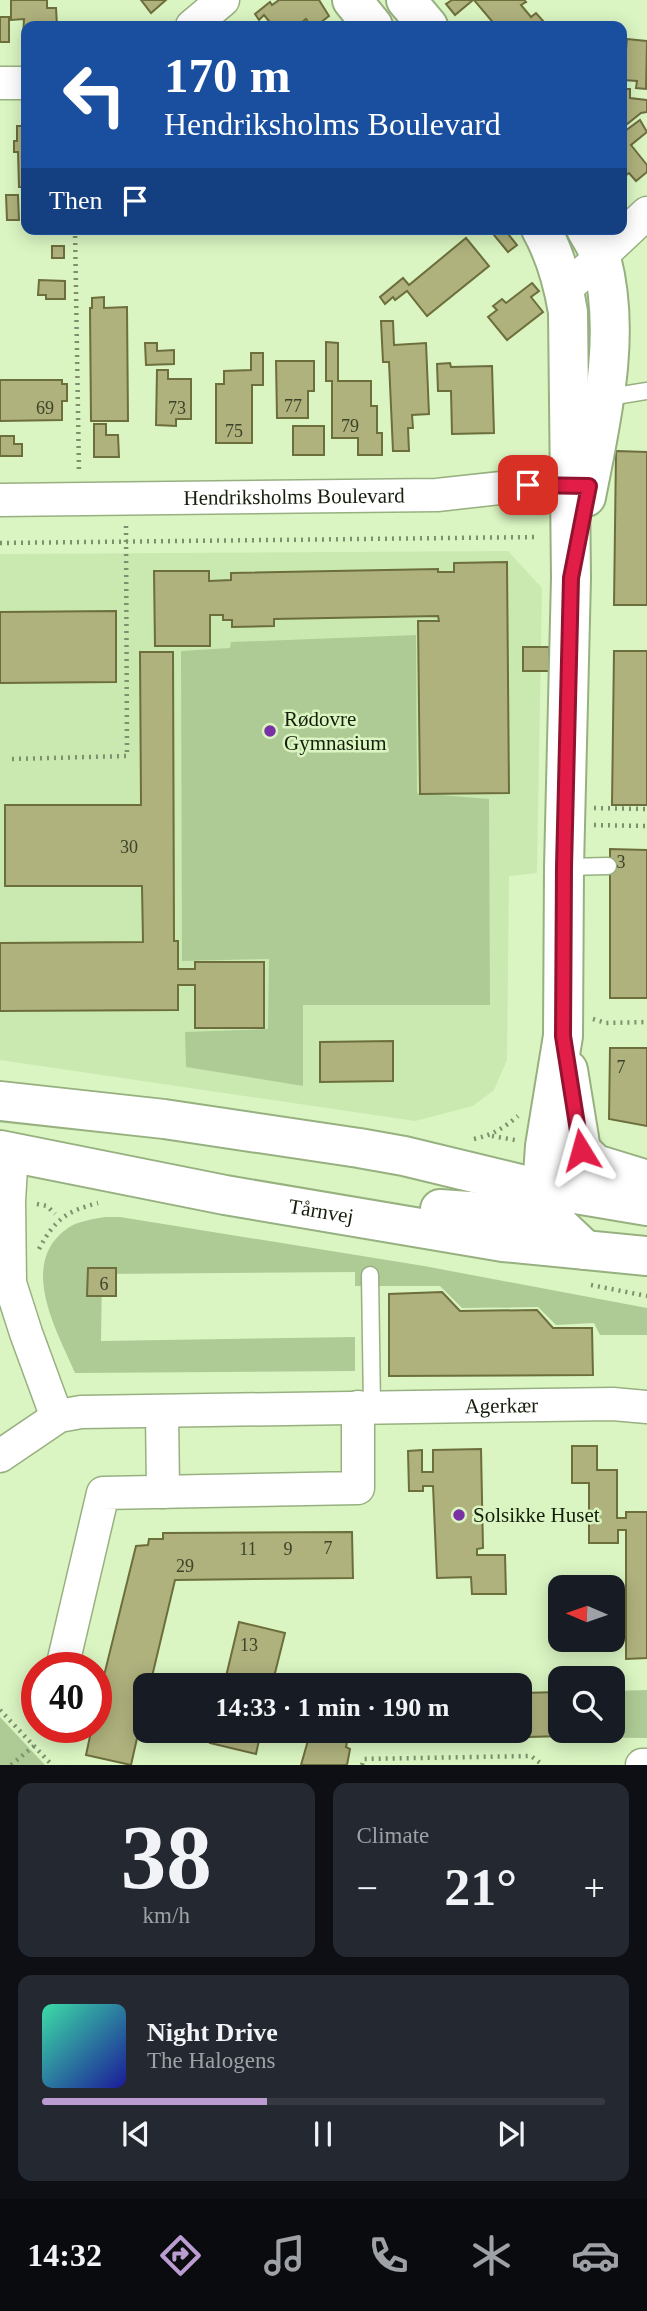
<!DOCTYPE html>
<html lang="en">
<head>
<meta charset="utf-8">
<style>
  :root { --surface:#171b24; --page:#242831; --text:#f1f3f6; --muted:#9ea1a6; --line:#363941; --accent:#bb9cd1 }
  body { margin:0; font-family:"Times New Roman",serif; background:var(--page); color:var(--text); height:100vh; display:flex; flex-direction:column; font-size:26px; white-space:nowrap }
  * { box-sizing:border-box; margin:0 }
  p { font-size:23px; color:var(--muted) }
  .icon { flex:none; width:38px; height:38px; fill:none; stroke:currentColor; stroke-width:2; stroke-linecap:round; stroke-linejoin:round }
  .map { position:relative; height:1765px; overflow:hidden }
  .panel { display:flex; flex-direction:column; gap:18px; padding:18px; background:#0d0f14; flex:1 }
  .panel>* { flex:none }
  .hud { position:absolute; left:21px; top:21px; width:606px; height:214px; border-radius:14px; box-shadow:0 4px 18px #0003; background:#1a4fa0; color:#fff; overflow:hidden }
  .needle { width:46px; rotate:272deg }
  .controls { position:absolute; left:548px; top:1575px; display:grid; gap:14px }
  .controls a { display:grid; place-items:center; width:77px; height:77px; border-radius:14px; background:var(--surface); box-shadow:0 4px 18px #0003; font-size:35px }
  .speed { position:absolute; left:21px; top:1652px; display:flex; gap:14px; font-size:35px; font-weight:700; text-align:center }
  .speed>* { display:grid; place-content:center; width:91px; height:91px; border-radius:50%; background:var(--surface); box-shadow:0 4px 18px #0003; line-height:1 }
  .speed .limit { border:10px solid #d22; background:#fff; color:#111 }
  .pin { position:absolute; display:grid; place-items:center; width:60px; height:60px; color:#fff; margin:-30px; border-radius:14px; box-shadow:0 4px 10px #0006 }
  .me { position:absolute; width:77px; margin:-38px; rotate:352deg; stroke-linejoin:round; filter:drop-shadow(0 0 5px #0008) }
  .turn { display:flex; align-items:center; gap:24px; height:147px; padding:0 28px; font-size:32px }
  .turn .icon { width:91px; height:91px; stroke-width:2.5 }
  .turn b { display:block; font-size:49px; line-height:60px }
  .then { display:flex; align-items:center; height:66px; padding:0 28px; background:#0003; gap:14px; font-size:26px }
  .big { font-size:52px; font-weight:700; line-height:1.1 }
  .panel .widget { flex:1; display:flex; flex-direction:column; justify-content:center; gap:10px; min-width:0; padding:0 24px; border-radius:14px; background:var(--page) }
  .panel .dial { align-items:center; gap:0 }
  .dial b { font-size:91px; line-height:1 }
  .song { display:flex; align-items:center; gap:21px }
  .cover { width:84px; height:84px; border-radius:10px; background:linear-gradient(135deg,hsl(160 70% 55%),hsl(240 70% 35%)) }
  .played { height:7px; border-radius:4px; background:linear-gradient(90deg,var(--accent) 40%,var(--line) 40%) }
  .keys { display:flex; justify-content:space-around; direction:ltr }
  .heat { display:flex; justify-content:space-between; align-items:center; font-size:38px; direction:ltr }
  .panel .tiles { flex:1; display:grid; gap:18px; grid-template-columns:1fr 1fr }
  .widget:last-child { grid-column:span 2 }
  .trip { position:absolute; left:133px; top:1673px; width:399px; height:70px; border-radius:14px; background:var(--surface); box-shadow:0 4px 18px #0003; font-weight:700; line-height:70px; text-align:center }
  .dock { display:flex; height:112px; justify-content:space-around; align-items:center; background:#090b0e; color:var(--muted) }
  .dock .icon { width:49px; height:49px }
  .dock .on { color:var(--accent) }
  .dock b { font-size:32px; color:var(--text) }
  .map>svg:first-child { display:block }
  .built { fill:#cae9b1 }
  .green { fill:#aecb95 }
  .building { fill:#afb27d; stroke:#6c6e3c; stroke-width:2 }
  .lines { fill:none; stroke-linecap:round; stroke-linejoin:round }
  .service-casing { stroke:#97b080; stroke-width:19 }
  .minor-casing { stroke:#97b080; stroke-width:35 }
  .tertiary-casing { stroke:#97b080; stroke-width:42 }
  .path { stroke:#7d906c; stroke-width:4.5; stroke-dasharray:2 5; stroke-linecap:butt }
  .service { stroke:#fff; stroke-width:16 }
  .minor { stroke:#fff; stroke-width:32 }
  .tertiary { stroke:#fff; stroke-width:38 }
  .route-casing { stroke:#92132f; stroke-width:18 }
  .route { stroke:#e11d48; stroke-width:12 }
  .poi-dot { fill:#7a31a4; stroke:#daf5c2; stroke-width:2.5 }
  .labels { text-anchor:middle; stroke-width:5; stroke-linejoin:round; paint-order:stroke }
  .number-label { font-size:18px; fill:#3c4328 }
  .street-label { font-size:21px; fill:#151e0b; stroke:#daf5c2 }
  .poi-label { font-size:21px; fill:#151e0b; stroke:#daf5c2; text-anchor:start }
</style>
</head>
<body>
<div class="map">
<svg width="647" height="1765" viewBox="0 0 647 1765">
  <rect width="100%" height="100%" fill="#daf5c2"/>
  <polygon class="built" points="508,551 542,588 537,873 509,876 507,1060 494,1090 473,1106 415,1121 0,1060 0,554"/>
  <g class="green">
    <polygon points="416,635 417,793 489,799 490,1005 303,1005 303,1086 186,1067 185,1032 268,1029 269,959 182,961 181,651 230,648 231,642"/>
    <path d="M105 1217H120L424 1266 647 1308V1335H600L594 1323 556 1325 538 1307 462 1308 440 1286H355V1272L102 1274 101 1341 355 1337V1371L75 1373C57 1331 17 1263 68 1228 78 1221 94 1219 105 1217Z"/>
    <polygon points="647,1690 647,1738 571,1737 571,1731 612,1731 613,1691"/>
    <polygon points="0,1717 45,1765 0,1765"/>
  </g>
  <g class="building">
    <polygon points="11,0 47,0 47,8 56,8 57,26 26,26 26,36 23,36 24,19 11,20"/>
    <polygon points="141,0 166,0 151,13"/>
    <polygon points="279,0 319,0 329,16 316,26 311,26 306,19 297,26 273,26 264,15 259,20 255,14 270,2 272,5"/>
    <polygon points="452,0 473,0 455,15 446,4"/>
    <polygon points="474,0 524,0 526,2 521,5 531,17 536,13 545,23 541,26 525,26 523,24 521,26 496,26"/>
    <rect x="0" y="17" width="9" height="25"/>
    <polygon points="627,39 647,41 646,89 636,88 637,81 623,80"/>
    <polygon points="621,89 630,89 630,98 647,100 647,112 641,113 621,129"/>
    <polygon points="640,120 647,132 631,145 647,165 647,172 636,181 629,173 621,179 621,134"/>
    <polygon points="17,126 26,126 26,187 19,187 18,152 14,152 14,141 17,141"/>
    <polygon points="6,195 18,195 19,220 7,220"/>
    <polygon points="489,229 504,229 517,245 508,252"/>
    <polygon points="466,238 489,266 427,316 407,291 395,300 393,297 385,304 380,297 403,278 409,285"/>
    <rect x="52" y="246" width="12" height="12"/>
    <polygon points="39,280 65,281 65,299 46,299 46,295 38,295"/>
    <polygon points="532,283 539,291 531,297 543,312 507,340 488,317 497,310 493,306 502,299 506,303"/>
    <polygon points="104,297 104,308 127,307 128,421 91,421 90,308 92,308 92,298"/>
    <polygon points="381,321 393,321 394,345 426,343 429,414 412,415 413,428 408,428 409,451 393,451 389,362 383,362"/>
    <polygon points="326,342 338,343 338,381 371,381 371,406 377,406 377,433 382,433 382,455 358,455 358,438 332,438 332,381 326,381"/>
    <polygon points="145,343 157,343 157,351 174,350 174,364 146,365"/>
    <polygon points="251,353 263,353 263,385 252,385 252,443 216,443 216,384 224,384 224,371 251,370"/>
    <polygon points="276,361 314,361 314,391 308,391 308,418 277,418"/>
    <polygon points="450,363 451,367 492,366 494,433 452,434 451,391 438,391 437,364"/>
    <polygon points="157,370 168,370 168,379 191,379 191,419 176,419 176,426 156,425"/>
    <polygon points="0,380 62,380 62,384 67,384 67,401 62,401 62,420 0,421"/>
    <polygon points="94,424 106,424 106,435 118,435 119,457 94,457"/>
    <rect x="293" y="426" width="31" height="29"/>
    <polygon points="0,436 14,436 14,444 22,444 22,456 0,456"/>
    <polygon points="616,451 647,452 647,605 614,605"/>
    <polygon points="507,562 509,793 420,794 418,621 439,621 438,616 274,619 274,626 232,627 232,620 223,620 223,615 210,615 210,646 155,646 154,571 209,571 209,581 231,580 231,573 438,569 438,572 454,572 454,563"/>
    <polygon points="116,611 116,682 0,683 0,612"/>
    <rect x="523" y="647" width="26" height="24"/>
    <polygon points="614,651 647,651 647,805 612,805"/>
    <polygon points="140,652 173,652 174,941 178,941 178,969 195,969 195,962 264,962 264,1028 195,1028 195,985 178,985 178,1010 0,1011 0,943 143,942 142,886 5,886 5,805 141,805"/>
    <polygon points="610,849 647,850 647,998 610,998"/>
    <polygon points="393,1041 393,1081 320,1082 320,1042"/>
    <polygon points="610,1048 647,1048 647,1126 609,1119"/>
    <polygon points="88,1268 116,1268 116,1296 87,1296"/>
    <polygon points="442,1292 460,1311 537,1310 553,1328 592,1328 593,1375 389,1376 389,1294"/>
    <polygon points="572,1446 597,1446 597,1470 617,1470 617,1518 626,1518 626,1512 647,1512 647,1658 626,1659 626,1530 618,1530 618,1543 589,1543 589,1483 572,1483"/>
    <polygon points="481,1449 483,1548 477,1549 477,1555 505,1555 506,1594 472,1594 471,1577 437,1578 433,1486 423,1486 423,1491 409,1491 408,1451 422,1450 422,1472 433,1472 433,1450"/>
    <polygon points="352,1532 353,1578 175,1580 150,1685 145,1685 145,1703 131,1765 86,1755 92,1727 96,1727 96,1708 136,1546 148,1545 149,1539 163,1539 163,1533"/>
    <polygon points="239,1622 285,1633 272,1685 224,1685"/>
    <polygon points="560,1692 560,1731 565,1731 565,1736 361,1741 360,1733 352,1734 348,1737 346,1747 350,1749 347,1765 301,1765 309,1737 302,1734 303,1731 520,1731 520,1693"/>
    <polygon points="213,1731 261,1731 256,1754 210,1743"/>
  </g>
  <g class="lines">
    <defs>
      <g id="service">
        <polyline points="603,398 647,391"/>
        <polyline points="565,867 608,866"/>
        <polyline points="370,1275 372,1407"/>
      </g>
      <g id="minor">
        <polyline points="192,26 223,0"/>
        <polyline points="0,83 26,83"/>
        <polyline points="565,290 647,213"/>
        <path id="s1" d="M0 500 437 495 528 485 589 486"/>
        <polyline points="12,1152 9,1201 10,1283 26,1333 52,1404 59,1416"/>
        <polyline points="162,1411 163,1492"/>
        <path id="s2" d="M0 1456 59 1416 81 1412 613 1404 647 1407"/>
        <polyline points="62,1668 103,1493 358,1488 358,1407"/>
        <polyline points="642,1765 647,1765"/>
      </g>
      <g id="tertiary">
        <polyline points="352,0 373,26"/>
        <polyline points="406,0 428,26"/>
        <path d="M541 229C556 256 563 282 568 312L571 578 564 867 563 1036 545 1146 542 1189 545 1212 585 1250"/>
        <path d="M586 229C591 238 598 248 601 258 622 335 601 420 586 497"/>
        <polyline points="0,1101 164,1119 359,1148 404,1156 528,1186 647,1206"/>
        <path id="s3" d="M0 1150 225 1195 503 1242 647 1256"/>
        <polyline points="581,1150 595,1164 647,1180"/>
        <polyline points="440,1209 528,1215 545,1212 569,1193 581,1150 568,1070"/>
      </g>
    </defs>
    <use href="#service" class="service-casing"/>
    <use href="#minor" class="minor-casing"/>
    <use href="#tertiary" class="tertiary-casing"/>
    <g class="path">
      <polyline points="75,229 79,473"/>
      <polyline points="0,543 539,537"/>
      <polyline points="12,759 127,756 126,526"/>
      <polyline points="594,808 647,809"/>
      <polyline points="594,825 647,826"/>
      <polyline points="593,1019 606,1023 647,1022"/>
      <polyline points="492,1136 515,1140"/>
      <path d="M474 1139C492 1135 504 1128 518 1116"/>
      <polyline points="37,1204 47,1206 55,1214"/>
      <path d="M39 1249C55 1219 67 1211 98 1203"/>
      <polyline points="591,1285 647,1296"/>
      <polyline points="0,1710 52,1765"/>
      <polyline points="11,1765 34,1746"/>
      <polyline points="362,1765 364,1759 531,1756 543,1765"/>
    </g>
    <use href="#service" class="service"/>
    <use href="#minor" class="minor"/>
    <use href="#tertiary" class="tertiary"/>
  </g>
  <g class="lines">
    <defs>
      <polyline id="route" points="528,485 589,486 571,578 564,867 563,1036 581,1150"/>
    </defs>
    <use href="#route" class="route-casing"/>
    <use href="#route" class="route"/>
  </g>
  <g class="poi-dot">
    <circle cx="270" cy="731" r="7"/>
    <circle cx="459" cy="1515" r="7"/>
  </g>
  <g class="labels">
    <g class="number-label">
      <text x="293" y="412">77</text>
      <text x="45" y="414">69</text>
      <text x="177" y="414">73</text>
      <text x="350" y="432">79</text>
      <text x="234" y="437">75</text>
      <text x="129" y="853">30</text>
      <text x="621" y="868">3</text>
      <text x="621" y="1073">7</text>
      <text x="104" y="1290">6</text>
      <text x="328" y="1554">7</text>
      <text x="248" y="1555">11</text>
      <text x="288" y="1555">9</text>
      <text x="185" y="1572">29</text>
      <text x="249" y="1651">13</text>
    </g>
    <g class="street-label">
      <text dy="7" stroke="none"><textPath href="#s1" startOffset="294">Hendriksholms Boulevard</textPath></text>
      <text dy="7" stroke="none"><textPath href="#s3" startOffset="327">Tårnvej</textPath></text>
      <text dy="7" stroke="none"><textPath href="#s2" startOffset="514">Agerkær</textPath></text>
    </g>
    <g class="poi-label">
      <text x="284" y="726">Rødovre<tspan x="284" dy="24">Gymnasium</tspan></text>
      <text x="473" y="1522">Solsikke Huset</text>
    </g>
  </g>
</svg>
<div class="controls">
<a><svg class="needle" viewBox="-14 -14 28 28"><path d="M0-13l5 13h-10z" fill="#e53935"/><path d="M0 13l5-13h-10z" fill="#9ea1a6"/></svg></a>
<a><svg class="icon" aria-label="search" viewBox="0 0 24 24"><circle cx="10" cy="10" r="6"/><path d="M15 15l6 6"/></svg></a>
</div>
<div class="speed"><div class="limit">40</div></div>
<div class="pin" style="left:528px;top:485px;background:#d93025"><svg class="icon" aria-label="arrive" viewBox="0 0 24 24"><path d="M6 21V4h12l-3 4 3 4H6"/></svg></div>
<svg class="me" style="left:581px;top:1150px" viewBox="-20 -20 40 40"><path d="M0-17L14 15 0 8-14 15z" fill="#e11d48" stroke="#fff" stroke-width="4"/></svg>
<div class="trip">14:33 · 1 min · 190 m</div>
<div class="hud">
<div class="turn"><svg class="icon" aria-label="left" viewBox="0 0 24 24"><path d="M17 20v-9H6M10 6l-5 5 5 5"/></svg><div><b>170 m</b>Hendriksholms Boulevard</div></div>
<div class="then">Then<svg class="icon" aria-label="arrive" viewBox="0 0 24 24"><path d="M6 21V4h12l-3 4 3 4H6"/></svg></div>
</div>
</div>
<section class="panel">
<div class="tiles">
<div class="widget dial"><b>38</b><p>km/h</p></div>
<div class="widget"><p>Climate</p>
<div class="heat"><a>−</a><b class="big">21°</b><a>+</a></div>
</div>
<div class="widget">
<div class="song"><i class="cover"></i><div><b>Night Drive</b><p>The Halogens</p></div></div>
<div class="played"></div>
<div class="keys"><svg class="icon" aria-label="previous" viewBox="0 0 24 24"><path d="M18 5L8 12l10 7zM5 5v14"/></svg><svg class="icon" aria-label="pause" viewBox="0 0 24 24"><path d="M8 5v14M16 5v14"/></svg><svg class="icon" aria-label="next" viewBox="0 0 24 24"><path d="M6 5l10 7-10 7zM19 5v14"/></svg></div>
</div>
</div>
</section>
<nav class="dock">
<b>14:32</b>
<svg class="icon on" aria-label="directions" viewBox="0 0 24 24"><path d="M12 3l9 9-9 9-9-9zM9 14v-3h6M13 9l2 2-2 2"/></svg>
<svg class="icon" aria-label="music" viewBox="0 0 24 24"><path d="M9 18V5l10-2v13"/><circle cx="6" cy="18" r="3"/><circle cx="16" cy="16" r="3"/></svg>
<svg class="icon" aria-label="phone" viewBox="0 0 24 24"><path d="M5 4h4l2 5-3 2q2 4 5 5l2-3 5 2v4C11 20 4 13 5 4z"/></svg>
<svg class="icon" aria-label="climate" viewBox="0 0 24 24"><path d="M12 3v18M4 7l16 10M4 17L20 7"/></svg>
<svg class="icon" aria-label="car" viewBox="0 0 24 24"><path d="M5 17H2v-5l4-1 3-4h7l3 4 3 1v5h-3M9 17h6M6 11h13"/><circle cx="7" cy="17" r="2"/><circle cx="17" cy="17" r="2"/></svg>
</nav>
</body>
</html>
